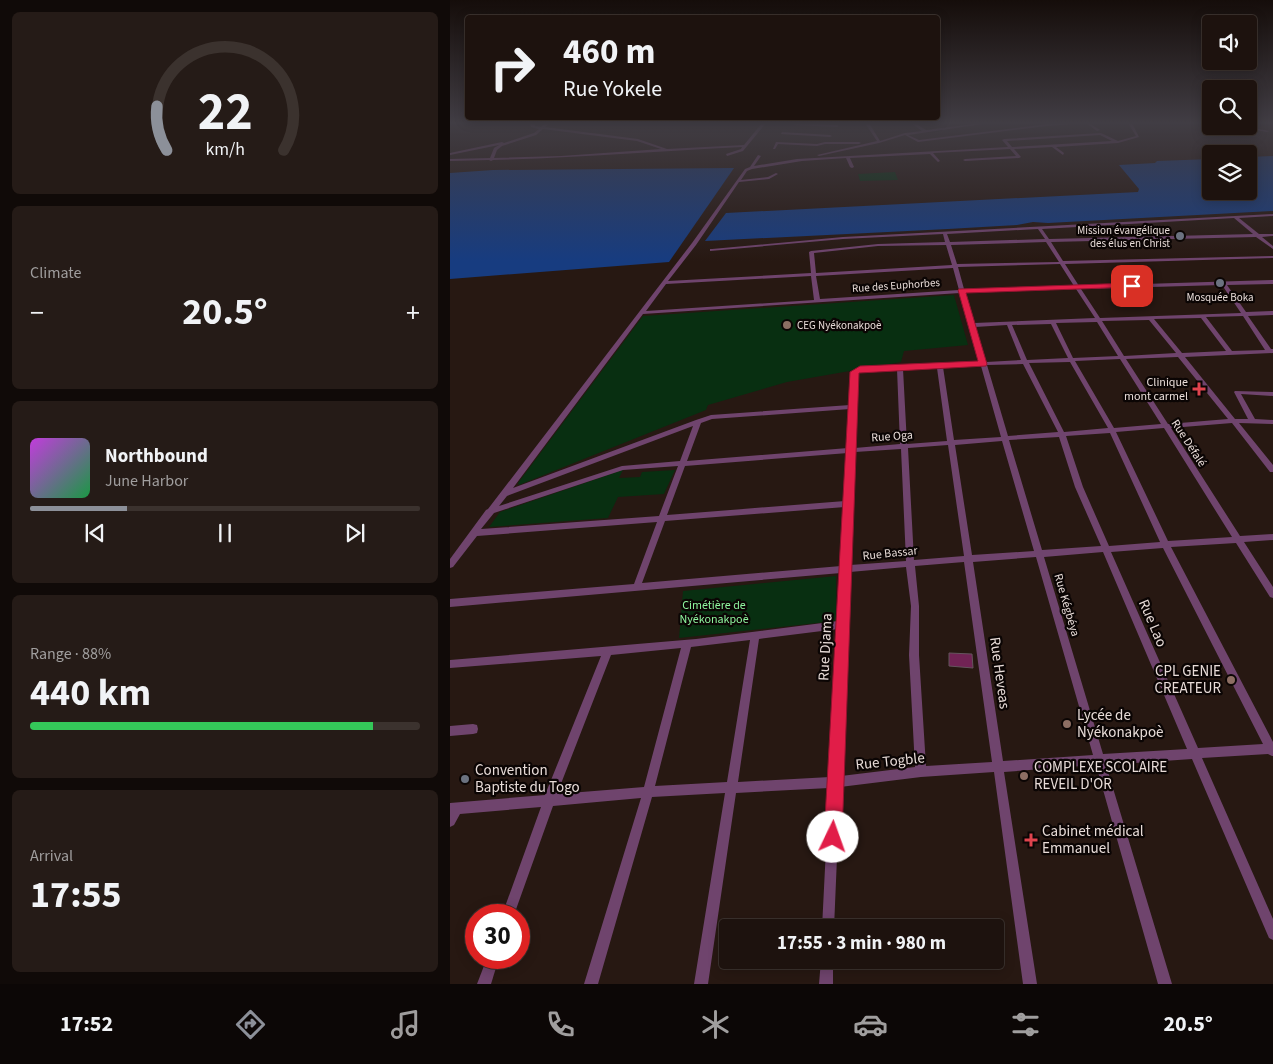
<!DOCTYPE html>
<html lang="en">
<head>
<meta charset="utf-8">
<style>
  :root { --surface:#1d120e; --page:#251b17; --text:#f1f3f6; --muted:#a09e9e; --line:#3b322e; --accent:#8c9099 }
  body { margin:0; font-family:"Source Sans 3",sans-serif; background:var(--page); color:var(--text); height:100vh; display:flex; flex-direction:column; font-size:19px; white-space:nowrap }
  * { box-sizing:border-box; margin:0 }
  p { font-size:16px; color:var(--muted) }
  .icon { flex:none; width:28px; height:28px; fill:none; stroke:currentColor; stroke-width:2; stroke-linecap:round; stroke-linejoin:round }
  .map { position:relative; flex:1; overflow:hidden }
  .drawer { display:flex; flex-direction:column; gap:12px; padding:12px; background:#100a08; width:450px }
  .drawer>* { flex:none }
  .banner { position:absolute; left:15px; top:15px; width:475px; height:105px; border-radius:5px; box-shadow:0 2px 12px #0003,0 0 0 1px var(--line); background:#1d120e; color:var(--text); overflow:hidden }
  .buttons { position:absolute; left:752px; top:15px; display:grid; gap:10px }
  .buttons a { display:grid; place-items:center; width:55px; height:55px; border-radius:5px; background:var(--surface); box-shadow:0 2px 12px #0003,0 0 0 1px var(--line); font-size:25px }
  .speed { position:absolute; left:15px; top:904px; display:flex; gap:10px; font-size:25px; font-weight:700; text-align:center }
  .speed>* { display:grid; place-content:center; width:65px; height:65px; border-radius:50%; background:var(--surface); box-shadow:0 2px 12px #0003,0 0 0 1px var(--line); line-height:1 }
  .speed .limit { border:8px solid #d22; background:#fff; color:#111 }
  .pin { position:absolute; display:grid; place-items:center; width:42px; height:42px; color:#fff; margin:-21px; border-radius:10px; box-shadow:0 2px 8px #0006 }
  .me { position:absolute; width:55px; margin:-28px; rotate:3deg; stroke-linejoin:round; filter:drop-shadow(0 0 4px #0008) }
  .turn { display:flex; align-items:center; gap:18px; height:105px; padding:0 15px; font-size:22px }
  .turn .icon { width:65px; height:65px; stroke-width:2.5 }
  .turn b { display:block; font-size:35px; line-height:42px }
  .big { font-size:38px; font-weight:700; line-height:1.1 }
  .drawer .tile { flex:1; display:flex; flex-direction:column; justify-content:center; gap:8px; min-width:0; padding:0 18px; border-radius:8px; background:var(--page) }
  .drawer .dial { align-items:center; gap:0 }
  .dial svg { height:130px; overflow:visible; fill:none; stroke:var(--line); stroke-width:7; stroke-linecap:round; text-anchor:middle }
  .dial text { fill:var(--text); stroke:none }
  .song { display:flex; align-items:center; gap:15px }
  .cover { width:60px; height:60px; border-radius:8px; background:linear-gradient(135deg,hsl(290 70% 55%),hsl(140 70% 35%)) }
  .played { height:5px; border-radius:2px; background:linear-gradient(90deg,var(--accent) 25%,var(--line) 25%) }
  .keys { display:flex; justify-content:space-around; direction:ltr }
  .heat { display:flex; justify-content:space-between; align-items:center; font-size:28px; direction:ltr }
  .charge { height:8px; border-radius:4px; background:linear-gradient(90deg,#34c759 88%,var(--line) 0) }
  .trip { position:absolute; left:269px; top:919px; width:285px; height:50px; border-radius:5px; background:var(--surface); box-shadow:0 2px 12px #0003,0 0 0 1px var(--line); font-weight:700; line-height:50px; text-align:center }
  .menu { display:flex; height:80px; justify-content:space-around; align-items:center; background:#0c0706; color:var(--muted) }
  .menu .icon { width:35px; height:35px }
  .menu .current { color:var(--accent) }
  .menu b { font-size:22px; color:var(--text) }
  main { display:flex; flex:1; min-height:0 }
  .map>svg:first-child { display:block }
  .green { fill:#082f11 }
  .water { fill:#173c80 }
  .building { fill:#712354; stroke:#65545d }
  .lines { fill:none; stroke-linecap:round; stroke-linejoin:round }
  .minor { fill:#6f446d; fill-rule:evenodd }
  .route { fill:#e11d48; stroke:#92132f }
  .worship-dot { fill:#6b7280; stroke:#0b0504; stroke-width:2 }
  .education-dot { fill:#8d6e63; stroke:#0b0504; stroke-width:2 }
  .health-dot { fill:#e0444e; stroke:#0b0504; stroke-width:2 }
  .labels { text-anchor:middle; stroke-width:4.5; stroke-linejoin:round; paint-order:stroke }
  .far-poi-label { font-size:11px; fill:#e8dcd8; stroke:#0b0504; text-anchor:end }
  .far-street-label { font-size:11px; fill:#e8dcd8; stroke:#0b0504 }
  .poi-label { font-size:12px; fill:#e8dcd8; stroke:#0b0504; text-anchor:end }
  .street-label { font-size:12px; fill:#e8dcd8; stroke:#0b0504 }
  .park-label { font-size:12px; fill:#8ff69f; stroke:#0b0504 }
  .near-street-label { font-size:15px; fill:#e8dcd8; stroke:#0b0504 }
  .near-poi-label { font-size:15px; fill:#e8dcd8; stroke:#0b0504; text-anchor:start }
</style>
</head>
<body>
<main>
<section class="drawer">
<div class="tile dial"><svg viewBox="0 0 100 80">
<path d="M14 69A42 42 0 1 1 86 69"/>
<path d="M14 69A42 42 0 0 1 8 42" stroke="#8c9099"/>
<text x="50" y="56" font-size="32" font-weight="700">22</text>
<text x="50" y="72" font-size="11">km/h</text>
</svg></div>
<div class="tile"><p>Climate</p>
<div class="heat"><a>−</a><b class="big">20.5°</b><a>+</a></div>
</div>
<div class="tile">
<div class="song"><i class="cover"></i><div><b>Northbound</b><p>June Harbor</p></div></div>
<div class="played"></div>
<div class="keys"><svg class="icon" aria-label="previous" viewBox="0 0 24 24"><path d="M18 5L8 12l10 7zM5 5v14"/></svg><svg class="icon" aria-label="pause" viewBox="0 0 24 24"><path d="M8 5v14M16 5v14"/></svg><svg class="icon" aria-label="next" viewBox="0 0 24 24"><path d="M6 5l10 7-10 7zM19 5v14"/></svg></div>
</div>
<div class="tile"><p>Range · 88%</p><b class="big">440 km</b><div class="charge"></div></div>
<div class="tile"><p>Arrival</p><b class="big">17:55</b></div>
</section>
<div class="map">
<svg width="823" height="984" viewBox="0 0 823 984">
  <rect width="100%" height="100%" fill="#271812"/>
  <g class="green">
    <polygon points="445,172 448,180 410,181 408,174"/>
    <polygon points="504,295 518,345 454,351 451,362 337,382 258,405 256,410 69,485 68,483 193,316"/>
    <polygon points="173,470 169,478 190,477 192,472 225,470 214,494 168,497 158,518 39,527 50,512"/>
    <polygon points="386,576 386,621 229,638 233,591"/>
  </g>
  <g class="water">
    <polygon points="823,156 823,211 598,223 583,222 567,225 498,229 255,241 276,213 688,192 689,189 669,165 705,163 707,161 761,159 761,191 799,191 799,157"/>
    <polygon points="284,168 219,262 0,279 0,173 43,170"/>
  </g>
  <polygon class="building" points="499,653 522,654 523,668 499,666"/>
  <g class="lines">
    <g class="minor">
      <path d="M80 123H84L85 126 91 127 96 123H100L95 127 188 139 217 149 294 145 312 123H316L293 151 277 156 276 154 291 149 292 147C209 151 126 158 43 160L41 161 39 160 0 161V159L40 158 44 148 49 145 0 155V153L52 142 54 143 84 133 89 129 81 127ZM93 129 187 141 211 149 111 156 44 158 47 150 52 146 86 135Z"/>
      <polygon points="345,123 387,125 389,126 387,127 344,125"/>
      <polygon points="415,123 419,123 430,141 455,133 472,131 461,123 465,123 476,130 531,123 540,123 458,135 469,140 597,124 639,123 650,130 647,131 636,123 597,126 468,142 455,135 429,143 369,156 367,155 427,141"/>
      <path d="M678 123H682L689 137 668 143 606 147 614 153 613 155 602 147 564 149 571 157 569 158 515 161 513 160 515 159 566 156 560 149 483 153 490 161 488 162 480 154 400 158 404 167 402 168 400 167 396 158 352 161 302 169 297 171 291 180 318 177 326 173 328 174 319 179 289 182 246 245 218 281 361 273 359 252 361 251 428 244 495 242 493 234 393 239 260 251V249H262L393 237 823 214V216L789 218 809 234H823V236L812 237 823 246V249L806 237 601 242 613 261 823 256V258L615 264 629 286 823 280V284L777 285 796 312 823 311V315L798 316 821 349H823V353L735 357 785 419H798L784 392 785 391 823 392V396L791 394 805 419 823 420V424L789 423 823 465V472H820L782 423 721 428 790 536 823 534V540L794 542 823 587V598L820 597 786 543 721 547 823 742V756H822L818 754 752 758 823 919V940L819 938 742 759 656 765 722 984H708L646 765 554 772 587 984H573L544 772 471 777 390 787 384 928H372L379 788 286 793 258 984H244L275 793 202 797 148 984H134L191 798 103 806 64 915H52L91 807 10 814 4 825 0 827V803L95 795 151 656 0 668V660L246 639 388 621 391 573 0 607V599L184 584 207 522 27 536 3 567 0 568V559L36 510 38 509 242 243 295 169 300 167 308 155 311 156 304 166 347 159 558 147 552 140 554 139 651 133 668 141 686 136ZM650 135 662 141 562 147 557 141ZM784 218 803 234 599 239 592 229ZM588 229 595 239 500 242 497 234ZM596 242 609 262 507 264 501 245ZM496 245 502 265 366 273 364 253 428 246ZM610 264 624 286 514 289 508 267ZM503 268 509 290 370 299 366 276ZM361 276 364 300 196 311 216 284ZM772 285 791 313 650 318 631 289ZM626 289 645 318 524 323 515 292ZM510 293 530 362 410 368 402 372 400 405 261 415 246 420 63 488 193 314ZM793 316 815 350 782 351 756 317ZM751 318 776 351 732 353 704 319ZM699 320 726 353 674 356 652 321ZM647 322 668 356 623 358 606 323ZM601 324 618 358 577 360 562 325ZM557 325 571 360 536 362 525 327ZM728 357 778 419 718 424 676 359ZM670 359 711 424 664 428 625 361ZM620 362 658 428 614 432 579 363ZM573 364 608 432 558 436 537 365ZM531 366 551 437 504 440 493 367ZM487 368 497 441 457 444 453 369ZM447 369 450 444 405 448 408 373 413 371ZM400 409 398 448 237 461 251 423 262 419ZM243 426 230 461 172 466 49 506 57 496ZM714 428 782 537 718 541 666 432ZM660 433 710 542 659 546 633 487 616 436ZM609 437 625 487 651 546 592 550 559 440ZM552 441 584 551 522 555 505 445ZM498 445 514 556 464 560 458 448ZM451 449 456 561 400 565 405 452ZM398 453 395 501 217 515 235 466ZM228 466 209 516 31 529 44 513 173 470ZM395 507 391 566 192 583 215 521ZM713 548 813 744 748 748 661 552ZM653 552 737 749 653 754 594 557ZM586 557 643 755 553 761 523 562ZM514 562 542 762 476 766 469 655V606L465 566ZM456 567 461 606 459 655 465 767 391 776 400 572ZM388 629 380 777 288 782 309 639ZM300 640 277 782 205 786 241 647ZM231 648 194 787 107 794 161 655Z"/>
      <polygon points="784,126 793,126 819,131 817,132"/>
      <polygon points="332,132 380,135 382,136 380,137 331,134"/>
      <polygon points="326,142 367,144 375,142 409,142 411,143 409,144 375,144 367,146 328,144 325,149 323,149"/>
      <polygon points="23,724 27,725 28,729 27,733 23,734 0,736 0,726"/>
      <polygon points="37,958 49,958 41,984 27,984"/>
      <polygon points="371,960 383,960 383,984 369,984"/>
    </g>
  </g>
  <linearGradient id="sky" x2="0" y2="1"><stop stop-color="#150d0a"/><stop offset="0.47" stop-color="#413d44"/><stop offset="1" stop-color="#413d44" stop-opacity="0"/></linearGradient>
  <rect width="823" height="261" fill="url(#sky)"/>
  <polygon class="route" points="682,283 684,284 684,287 516,293 537,364 536,366 409,373 392,837 389,843 383,845 377,843 374,837 400,372 410,366 528,361 508,290 509,289"/>
  <g class="worship-dot">
    <circle cx="730" cy="236" r="5"/>
    <circle cx="770" cy="283" r="5"/>
    <circle cx="15" cy="779" r="5"/>
  </g>
  <g class="education-dot">
    <circle cx="337" cy="325" r="5"/>
    <circle cx="781" cy="680" r="5"/>
    <circle cx="617" cy="724" r="5"/>
    <circle cx="574" cy="776" r="5"/>
  </g>
  <g class="health-dot">
    <path d="M746.5 381.5h5v5h5v5h-5v5h-5v-5h-5v-5h5z"/>
    <path d="M578.5 832.5h5v5h5v5h-5v5h-5v-5h-5v-5h5z"/>
  </g>
  <g class="labels">
    <g class="far-poi-label">
      <text x="720" y="234">Mission évangélique<tspan x="720" dy="13">des élus en Christ</tspan></text>
      <text x="770" y="301" text-anchor="middle">Mosquée Boka</text>
      <text x="347" y="329" text-anchor="start">CEG Nyékonakpoè</text>
    </g>
    <g class="far-street-label">
      <text transform="translate(446 285) rotate(-4)" y="4">Rue des Euphorbes</text>
    </g>
    <g class="poi-label">
      <text x="738" y="386">Clinique<tspan x="738" dy="14">mont carmel</tspan></text>
    </g>
    <g class="street-label">
      <text transform="translate(442 436) rotate(-4)" y="4">Rue Oga</text>
      <text transform="translate(739 443) rotate(57)" y="4">Rue Défalé</text>
      <text transform="translate(440 553) rotate(-6)" y="4">Rue Bassar</text>
      <text transform="translate(617 605) rotate(74)" y="4">Rue Kégbéya</text>
    </g>
    <g class="park-label">
      <text x="264" y="609">Cimétière de<tspan x="264" dy="14">Nyékonakpoè</tspan></text>
    </g>
    <g class="near-street-label">
      <text transform="translate(703 623) rotate(67)" y="5">Rue Lao</text>
      <text transform="translate(375 647) rotate(-87)" y="5">Rue Djama</text>
      <text transform="translate(550 673) rotate(82)" y="5">Rue Heveas</text>
      <text transform="translate(440 761) rotate(-6)" y="5">Rue Togble</text>
    </g>
    <g class="near-poi-label">
      <text x="771" y="676" text-anchor="end">CPL GENIE<tspan x="771" dy="17">CREATEUR</tspan></text>
      <text x="627" y="720">Lycée de<tspan x="627" dy="17">Nyékonakpoè</tspan></text>
      <text x="584" y="772">COMPLEXE SCOLAIRE<tspan x="584" dy="17">REVEIL D'OR</tspan></text>
      <text x="25" y="775">Convention<tspan x="25" dy="17">Baptiste du Togo</tspan></text>
      <text x="592" y="836">Cabinet médical<tspan x="592" dy="17">Emmanuel</tspan></text>
    </g>
  </g>
</svg>
<div class="buttons">
<a><svg class="icon" aria-label="sound" viewBox="0 0 24 24"><path d="M4 9h4l5-4v14l-5-4H4zM17 9q2 3 0 6"/></svg></a>
<a><svg class="icon" aria-label="search" viewBox="0 0 24 24"><circle cx="10" cy="10" r="6"/><path d="M15 15l6 6"/></svg></a>
<a><svg class="icon" aria-label="layers" viewBox="0 0 24 24"><path d="M12 4l9 5-9 5-9-5zM3 14l9 5 9-5"/></svg></a>
</div>
<div class="speed"><div class="limit">30</div></div>
<div class="pin" style="left:682px;top:286px;background:#d93025"><svg class="icon" aria-label="arrive" viewBox="0 0 24 24"><path d="M6 21V4h12l-3 4 3 4H6"/></svg></div>
<svg class="me" style="left:383px;top:837px" viewBox="-20 -20 40 40"><circle r="19" fill="#fff"/><path d="M0-13L10 11 0 6-10 11z" fill="#e11d48"/></svg>
<div class="trip">17:55 · 3 min · 980 m</div>
<div class="banner">
<div class="turn"><svg class="icon" aria-label="right" viewBox="0 0 24 24"><path d="M7 20v-9h11M14 6l5 5-5 5"/></svg><div><b>460 m</b>Rue Yokele</div></div>
</div>
</div>
</main>
<nav class="menu">
<b>17:52</b>
<svg class="icon current" aria-label="directions" viewBox="0 0 24 24"><path d="M12 3l9 9-9 9-9-9zM9 14v-3h6M13 9l2 2-2 2"/></svg>
<svg class="icon" aria-label="music" viewBox="0 0 24 24"><path d="M9 18V5l10-2v13"/><circle cx="6" cy="18" r="3"/><circle cx="16" cy="16" r="3"/></svg>
<svg class="icon" aria-label="phone" viewBox="0 0 24 24"><path d="M5 4h4l2 5-3 2q2 4 5 5l2-3 5 2v4C11 20 4 13 5 4z"/></svg>
<svg class="icon" aria-label="climate" viewBox="0 0 24 24"><path d="M12 3v18M4 7l16 10M4 17L20 7"/></svg>
<svg class="icon" aria-label="car" viewBox="0 0 24 24"><path d="M5 17H2v-5l4-1 3-4h7l3 4 3 1v5h-3M9 17h6M6 11h13"/><circle cx="7" cy="17" r="2"/><circle cx="17" cy="17" r="2"/></svg>
<svg class="icon" aria-label="filters" viewBox="0 0 24 24"><path d="M4 7h16M4 17h16"/><circle cx="9" cy="7" r="2"/><circle cx="15" cy="17" r="2"/></svg>
<b>20.5°</b>
</nav>
</body>
</html>
